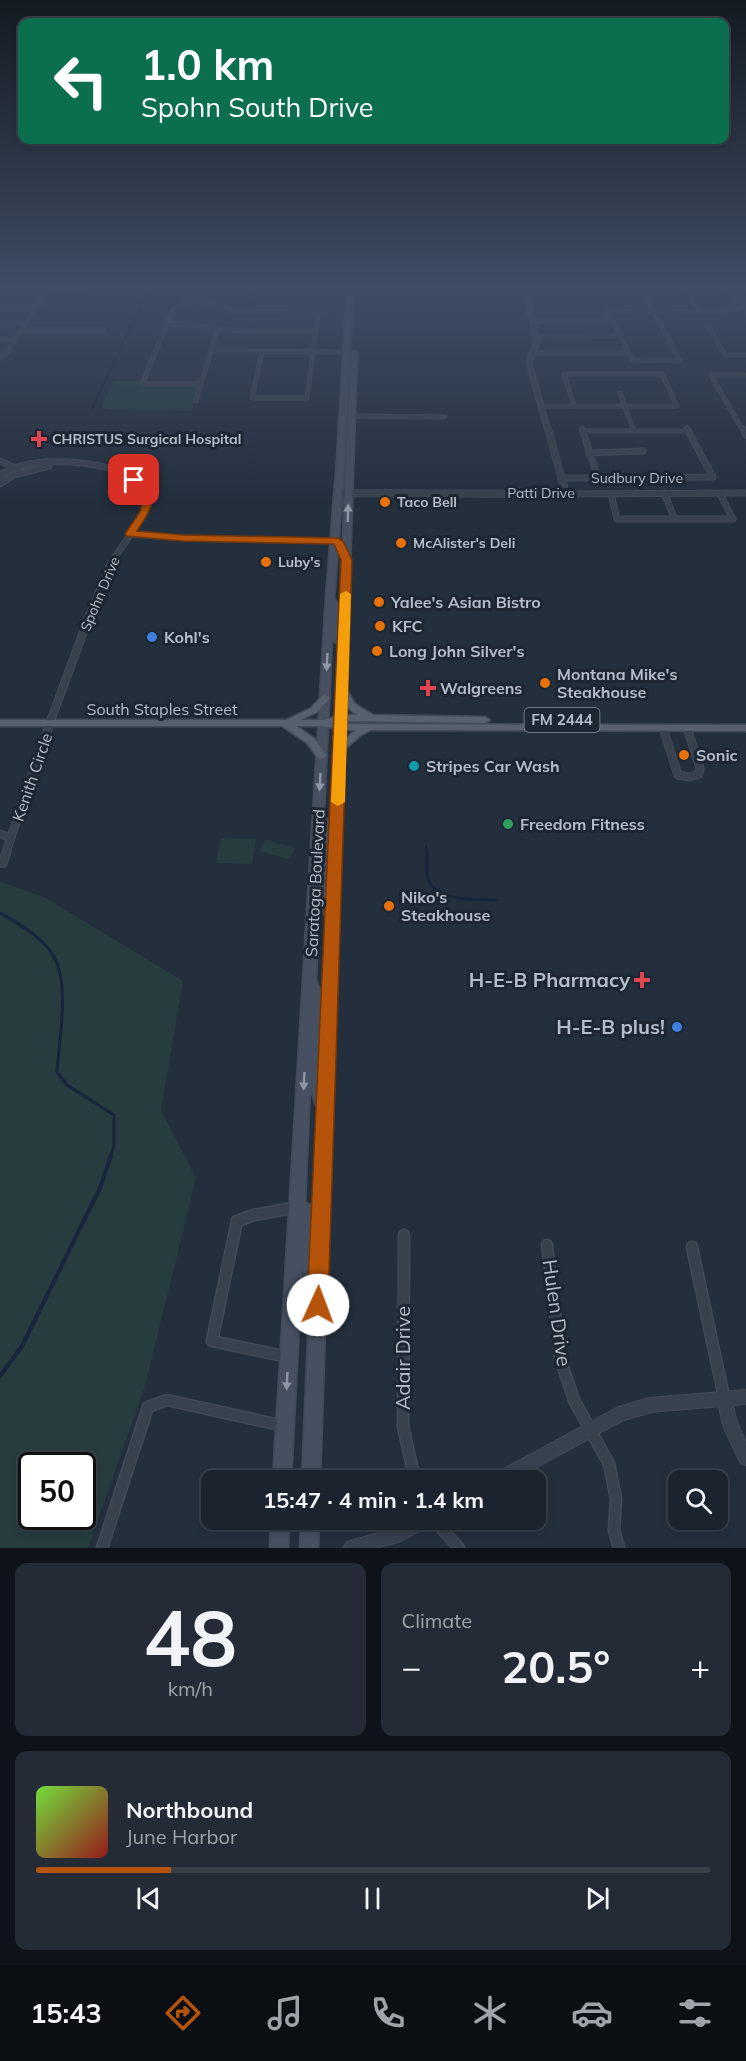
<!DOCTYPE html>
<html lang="en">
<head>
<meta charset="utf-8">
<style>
  :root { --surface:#1b232e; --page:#242b36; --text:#f1f3f6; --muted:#a0a4aa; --line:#39404a; --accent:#b45309 }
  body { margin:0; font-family:Mulish,sans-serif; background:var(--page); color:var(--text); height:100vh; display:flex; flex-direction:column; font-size:22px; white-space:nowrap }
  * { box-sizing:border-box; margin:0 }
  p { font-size:20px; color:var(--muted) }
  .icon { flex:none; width:33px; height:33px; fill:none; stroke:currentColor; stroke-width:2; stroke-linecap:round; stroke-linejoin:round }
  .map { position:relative; height:1548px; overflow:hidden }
  .panel { display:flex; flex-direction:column; gap:15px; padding:15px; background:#0f1319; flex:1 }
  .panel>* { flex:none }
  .top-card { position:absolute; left:18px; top:18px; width:711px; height:126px; border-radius:12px; box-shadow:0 3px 9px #0003,0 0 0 2px var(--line); background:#0b6e4f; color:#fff; overflow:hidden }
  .controls { position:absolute; left:668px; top:1470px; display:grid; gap:12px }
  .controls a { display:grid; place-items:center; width:60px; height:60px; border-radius:12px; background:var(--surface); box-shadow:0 3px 9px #0003,0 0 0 2px var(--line); font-size:30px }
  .speed { position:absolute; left:18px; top:1452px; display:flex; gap:12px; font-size:30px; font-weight:700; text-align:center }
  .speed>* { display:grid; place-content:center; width:78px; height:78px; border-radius:50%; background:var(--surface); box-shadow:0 3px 9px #0003,0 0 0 2px var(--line); line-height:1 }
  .speed .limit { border:3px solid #111; border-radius:9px; background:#fff; color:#111 }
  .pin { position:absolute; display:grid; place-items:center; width:51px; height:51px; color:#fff; margin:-26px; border-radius:12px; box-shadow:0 3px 9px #0006 }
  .me { position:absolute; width:66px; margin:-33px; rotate:2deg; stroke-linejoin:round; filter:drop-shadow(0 0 4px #0008) }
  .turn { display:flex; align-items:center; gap:21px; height:126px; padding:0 24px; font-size:27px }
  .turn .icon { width:78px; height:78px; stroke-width:2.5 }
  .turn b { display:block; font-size:42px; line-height:51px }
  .big { font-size:45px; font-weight:700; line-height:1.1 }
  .panel .tile { flex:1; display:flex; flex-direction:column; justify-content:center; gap:9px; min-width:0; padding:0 21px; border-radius:12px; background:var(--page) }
  .panel .dial { align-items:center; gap:0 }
  .dial b { font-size:78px; line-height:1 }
  .song { display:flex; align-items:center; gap:18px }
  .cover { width:72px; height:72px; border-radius:9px; background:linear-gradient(135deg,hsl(100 70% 55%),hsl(0 70% 35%)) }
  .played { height:6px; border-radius:3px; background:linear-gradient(90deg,var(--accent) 20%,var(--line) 20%) }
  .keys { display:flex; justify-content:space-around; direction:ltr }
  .heat { display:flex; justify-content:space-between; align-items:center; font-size:33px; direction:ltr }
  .panel .tiles { flex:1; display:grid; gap:15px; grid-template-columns:1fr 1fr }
  .tile:last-child { grid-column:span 2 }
  .trip { position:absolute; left:201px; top:1470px; width:345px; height:60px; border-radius:12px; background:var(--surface); box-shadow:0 3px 9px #0003,0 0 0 2px var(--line); font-weight:700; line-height:60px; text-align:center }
  .menu { display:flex; height:96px; justify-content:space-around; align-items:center; background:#0b0e12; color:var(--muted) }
  .menu .icon { width:42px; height:42px }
  .menu .active { color:var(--accent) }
  .menu b { font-size:27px; color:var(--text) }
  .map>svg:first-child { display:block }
  .green { fill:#263c3f; fill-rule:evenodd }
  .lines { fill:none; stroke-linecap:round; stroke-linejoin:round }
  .stream-far3 { stroke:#17263c; stroke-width:1.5 }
  .stream-far2 { stroke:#17263c; stroke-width:2 }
  .stream-far1 { stroke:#17263c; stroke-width:3 }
  .stream { stroke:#17263c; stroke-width:4 }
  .minor-far4-casing { stroke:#414a57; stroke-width:5 }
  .minor-far3-casing { stroke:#414a57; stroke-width:7 }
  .minor-far2-casing { stroke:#414a57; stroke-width:9 }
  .minor-far1-casing { stroke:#414a57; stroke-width:10 }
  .minor-casing { stroke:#414a57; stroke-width:13 }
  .tertiary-far2-casing { stroke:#414a57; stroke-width:7 }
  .tertiary-far1-casing { stroke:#414a57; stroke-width:8 }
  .tertiary-casing { stroke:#414a57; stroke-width:16 }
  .secondary-casing { stroke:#414a57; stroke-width:3 }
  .primary-casing { stroke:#414a57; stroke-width:3 }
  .minor-far4 { stroke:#38414e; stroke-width:4 }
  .minor-far3 { stroke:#38414e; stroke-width:5 }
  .minor-far2 { stroke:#38414e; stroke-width:7 }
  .minor-far1 { stroke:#38414e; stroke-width:8 }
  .minor { stroke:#38414e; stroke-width:10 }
  .tertiary-far2 { stroke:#38414e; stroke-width:5 }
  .tertiary-far1 { stroke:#38414e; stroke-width:7 }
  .tertiary { stroke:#38414e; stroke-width:14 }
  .secondary { fill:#465061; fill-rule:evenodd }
  .primary { fill:#56606e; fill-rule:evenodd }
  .oneway { fill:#8e96a5 }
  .route { fill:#b45309; stroke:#753606; stroke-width:1.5 }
  .slow { fill:#f59e0b }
  .health-dot { fill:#e0444e; stroke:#1d2633; stroke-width:2 }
  .food-dot { fill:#e8710a; stroke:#1d2633; stroke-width:2 }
  .shop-dot { fill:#3f7fe0; stroke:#1d2633; stroke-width:2 }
  .culture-dot { fill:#0f9aa8; stroke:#1d2633; stroke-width:2 }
  .leisure-dot { fill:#2e9e5b; stroke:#1d2633; stroke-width:2 }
  .labels { text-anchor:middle; stroke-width:6; stroke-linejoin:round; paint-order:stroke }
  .far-poi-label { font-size:14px; font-weight:bold; fill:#b4bcc9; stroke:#1d2633; text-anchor:start }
  .far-street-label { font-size:14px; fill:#b4bcc9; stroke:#1d2633 }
  .shield { fill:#1d2633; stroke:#878f9c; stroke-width:1.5 }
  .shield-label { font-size:15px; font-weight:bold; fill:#b4bcc9 }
  .poi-label { font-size:16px; font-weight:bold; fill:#b4bcc9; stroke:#1d2633; text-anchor:start }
  .street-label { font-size:16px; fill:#b4bcc9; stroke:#1d2633 }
  .near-poi-label { font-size:20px; font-weight:bold; fill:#b4bcc9; stroke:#1d2633; text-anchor:end }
  .near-street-label { font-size:20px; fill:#b4bcc9; stroke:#1d2633 }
</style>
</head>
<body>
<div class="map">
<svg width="746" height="1548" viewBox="0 0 746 1548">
  <rect width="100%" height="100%" fill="#242f3e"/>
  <g class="green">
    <path d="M114 381H139L152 385H195L198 387C195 395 196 403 192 411L106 409 102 406Z"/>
    <polygon points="221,838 256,839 252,864 216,863"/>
    <polygon points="266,840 296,848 289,859 258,851"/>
    <path d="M0 882 44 897 183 981 161 1110 196 1178 145 1386 88 1548H0ZM32 1466H82V1516H32Z"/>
  </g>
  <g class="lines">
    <polyline class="stream-far3" points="91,410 146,295 155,286"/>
    <polyline class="stream-far2" points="426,846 427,852"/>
    <g class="stream-far1">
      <path d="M427 851C427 861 425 874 430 883 442 902 478 899 497 900"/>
      <path d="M0 913C19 924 43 937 54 957 70 986 59 1040 57 1072L67 1085 114 1115V1146L110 1157"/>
    </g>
    <polyline class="stream" points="0,1376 22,1346 100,1188 111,1156"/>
    <defs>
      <g id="minor-far4">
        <polyline points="641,286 654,312"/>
        <polyline points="685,286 699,311"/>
        <polyline points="0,292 46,292"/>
        <polyline points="181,294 235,311 318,312 307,398 252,398 262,351"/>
        <polyline points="196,299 173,309 142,384 201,384"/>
        <polyline points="0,307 36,307"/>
        <polygon points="608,311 654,312 680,361 632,360"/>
        <polyline points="654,312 712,311 746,307"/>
        <polyline points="532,321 613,321"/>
        <polyline points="0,323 26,323"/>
        <polyline points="168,323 239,331 315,331"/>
        <polyline points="708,326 725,355 746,355"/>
        <polyline points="22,330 103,330"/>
        <polyline points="537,337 620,336"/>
        <polyline points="0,340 15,340"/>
        <polyline points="212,351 347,352"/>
        <polyline points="531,353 627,353"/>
        <polyline points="0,358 5,355 48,289 86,286"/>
        <polygon points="564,374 662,374 677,406 574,406"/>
        <polyline points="620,393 633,429"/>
        <polyline points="196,401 216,333 220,329"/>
        <polyline points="542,406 574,406"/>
        <polyline points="351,416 445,417"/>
        <polyline points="583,431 688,431"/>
        <polyline points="743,431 711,375 746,375"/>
      </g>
      <g id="minor-far3">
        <polyline points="582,429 598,478"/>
        <polyline points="743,429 746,435"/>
        <polyline points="589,453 643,451"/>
        <polyline points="0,461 18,469"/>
        <path d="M0 475C11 469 23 464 35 463 68 459 162 463 144 515L110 564 89 615"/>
        <polyline points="560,478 598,478"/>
        <polyline points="598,478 713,477 687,429"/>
        <polyline points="0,484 14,475 49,466"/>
        <polyline points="664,493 675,519"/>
        <polyline points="566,494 746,493"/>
        <polyline points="611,494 617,519 733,519 720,494"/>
        <polyline points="131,534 183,538 334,541"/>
      </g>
      <g id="minor-far2">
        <polyline points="663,728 678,775 690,777 699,774 700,768 687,728"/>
        <polyline points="0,834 11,838"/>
        <polyline points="6,852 52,717 90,614"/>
      </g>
      <polyline id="minor-far1" points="3,863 7,851"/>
      <g id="minor">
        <polyline points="404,1235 403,1426 415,1480"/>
        <polyline points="547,1245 560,1358 574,1400 609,1464 616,1499 614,1530 619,1548"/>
        <polyline points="692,1247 724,1397"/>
        <polyline points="288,1357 212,1341 237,1221 254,1215 297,1207"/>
        <polyline points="434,1520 459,1548"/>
        <polyline points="102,1548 148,1407 167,1400 284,1426"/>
      </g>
      <g id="tertiary-far2">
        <polyline points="528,286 525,291 537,341 529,363 548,431"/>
        <polyline points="725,286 736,298 746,302"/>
      </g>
      <polyline id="tertiary-far1" points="337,493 566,494 548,429"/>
      <g id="tertiary">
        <polyline points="724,1397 730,1424 746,1458"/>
        <polyline points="498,1480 620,1414 650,1405 746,1397"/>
        <polyline points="351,1548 397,1535 425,1520"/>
      </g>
      <g id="secondary">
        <path d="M347 286H353L345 459 334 598 340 608 351 353 354 351 357 353 320 1480H302L310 1293 306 1287 302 1265 291 1480H273L326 597 337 459ZM332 639 338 645 330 829 324 812ZM319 903 326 918 323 998 316 980ZM310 1085 315 1103 318 1108 314 1210 311 1205 305 1203Z"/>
        <polygon points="271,1520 289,1520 288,1548 270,1548"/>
        <polygon points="301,1520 319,1520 318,1548 300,1548"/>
      </g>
      <path id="primary" d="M342 686 345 687 355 704 373 715 485 717 490 720 485 723 342 721 336 723 341 724 746 725V731L371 730 361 735 344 750H336L335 748 336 746 356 730H341L324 726H296L314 738 327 756 322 759 318 758 307 743 282 726H0V720H286L311 708 322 696 325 695 330 698 317 712 300 720H324L341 715H358C347 709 341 701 337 689Z"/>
    </defs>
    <use href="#minor-far4" class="minor-far4-casing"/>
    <use href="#minor-far3" class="minor-far3-casing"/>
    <use href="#minor-far2" class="minor-far2-casing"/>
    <use href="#minor-far1" class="minor-far1-casing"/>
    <use href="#minor" class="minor-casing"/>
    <use href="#tertiary-far2" class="tertiary-far2-casing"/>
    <use href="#tertiary-far1" class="tertiary-far1-casing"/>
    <use href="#tertiary" class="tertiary-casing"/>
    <use href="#secondary" class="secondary-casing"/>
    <use href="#primary" class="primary-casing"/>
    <use href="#minor-far4" class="minor-far4"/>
    <use href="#minor-far3" class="minor-far3"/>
    <use href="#minor-far2" class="minor-far2"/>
    <use href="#minor-far1" class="minor-far1"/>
    <use href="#minor" class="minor"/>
    <use href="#tertiary-far2" class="tertiary-far2"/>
    <use href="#tertiary-far1" class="tertiary-far1"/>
    <use href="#tertiary" class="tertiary"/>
    <use href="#secondary" class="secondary"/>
    <use href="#primary" class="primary"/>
  </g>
  <defs><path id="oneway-solid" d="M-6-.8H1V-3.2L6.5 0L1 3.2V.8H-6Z" transform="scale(1.5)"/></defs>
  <g class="oneway">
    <use href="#oneway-solid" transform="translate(348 513) rotate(-89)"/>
    <use href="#oneway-solid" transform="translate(327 662) rotate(93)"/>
    <use href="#oneway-solid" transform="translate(320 782) rotate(93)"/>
    <use href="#oneway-solid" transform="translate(304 1081) rotate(93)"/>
    <use href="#oneway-solid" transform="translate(287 1381) rotate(93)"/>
  </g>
  <linearGradient id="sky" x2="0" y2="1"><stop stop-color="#141a22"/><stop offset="0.57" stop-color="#3f4d63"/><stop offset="1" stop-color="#3f4d63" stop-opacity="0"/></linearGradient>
  <rect width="746" height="503" fill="url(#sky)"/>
  <path class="route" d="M131 478H138C159 503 153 505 137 531L183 535 338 538 343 541 352 560 328 1305 325 1313 318 1316 310 1313 307 1305 341 560 334 544 183 541 127 536 125 534C142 508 150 506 130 480Z"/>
  <polygon class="slow" points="346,591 351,594 345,802 338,806 331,802 340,594"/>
  <g class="health-dot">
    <path d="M36 430h6v6h6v6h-6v6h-6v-6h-6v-6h6z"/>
    <path d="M425 679h6v6h6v6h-6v6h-6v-6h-6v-6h6z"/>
    <path d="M639 971h6v6h6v6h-6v6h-6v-6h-6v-6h6z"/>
  </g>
  <g class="food-dot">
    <circle cx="385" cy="502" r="6"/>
    <circle cx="401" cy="543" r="6"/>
    <circle cx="266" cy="562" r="6"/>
    <circle cx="379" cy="602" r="6"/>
    <circle cx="380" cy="626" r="6"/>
    <circle cx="377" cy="651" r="6"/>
    <circle cx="545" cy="683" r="6"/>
    <circle cx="684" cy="755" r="6"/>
    <circle cx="389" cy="906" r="6"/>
  </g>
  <g class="shop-dot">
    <circle cx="152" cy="637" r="6"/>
    <circle cx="677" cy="1027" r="6"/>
  </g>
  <circle class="culture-dot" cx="414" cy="766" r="6"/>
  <circle class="leisure-dot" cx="508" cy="824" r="6"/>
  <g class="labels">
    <g class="far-poi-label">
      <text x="52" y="444">CHRISTUS Surgical Hospital</text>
      <text x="397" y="507">Taco Bell</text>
      <text x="413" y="548">McAlister's Deli</text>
      <text x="278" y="567">Luby's</text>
    </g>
    <g class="far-street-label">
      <text x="637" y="483">Sudbury Drive</text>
      <text x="541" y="498">Patti Drive</text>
      <text transform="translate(100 594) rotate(-67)" y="5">Spohn Drive</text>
    </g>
    <rect class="shield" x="524.5" y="708" width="75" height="24" rx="4.5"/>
    <g class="shield-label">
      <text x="562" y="725">FM 2444</text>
    </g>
    <g class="poi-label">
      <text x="391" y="608">Yalee's Asian Bistro</text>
      <text x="392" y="632">KFC</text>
      <text x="164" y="643">Kohl's</text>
      <text x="389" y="657">Long John Silver's</text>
      <text x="557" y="680">Montana Mike's<tspan x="557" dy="18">Steakhouse</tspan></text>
      <text x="440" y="694">Walgreens</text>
      <text x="696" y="761">Sonic</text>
      <text x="426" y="772">Stripes Car Wash</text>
      <text x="520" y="830">Freedom Fitness</text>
      <text x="401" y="903">Niko's<tspan x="401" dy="18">Steakhouse</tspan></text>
    </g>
    <g class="street-label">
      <text x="162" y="715">South Staples Street</text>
      <text transform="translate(32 777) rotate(-71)" y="6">Kenith Circle</text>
      <text transform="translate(315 883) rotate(-87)" y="6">Saratoga Boulevard</text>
    </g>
    <g class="near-poi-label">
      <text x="630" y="987">H-E-B Pharmacy</text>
      <text x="665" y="1034">H-E-B plus!</text>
    </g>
    <g class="near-street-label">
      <text transform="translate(557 1313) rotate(82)" y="7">Hulen Drive</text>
      <text transform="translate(403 1358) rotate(-90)" y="7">Adair Drive</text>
    </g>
  </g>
</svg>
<div class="controls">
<a><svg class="icon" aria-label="search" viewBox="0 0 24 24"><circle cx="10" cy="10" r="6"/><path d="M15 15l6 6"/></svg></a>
</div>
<div class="speed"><div class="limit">50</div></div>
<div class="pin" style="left:134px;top:480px;background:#d93025"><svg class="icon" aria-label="arrive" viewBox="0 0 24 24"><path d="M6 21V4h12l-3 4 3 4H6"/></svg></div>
<svg class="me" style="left:318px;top:1305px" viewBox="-20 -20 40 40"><circle r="19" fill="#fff"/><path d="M0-13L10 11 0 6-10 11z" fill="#b45309"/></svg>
<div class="trip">15:47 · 4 min · 1.4 km</div>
<div class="top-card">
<div class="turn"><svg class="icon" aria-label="left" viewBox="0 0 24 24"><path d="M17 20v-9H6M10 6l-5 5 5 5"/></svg><div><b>1.0 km</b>Spohn South Drive</div></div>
</div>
</div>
<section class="panel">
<div class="tiles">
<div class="tile dial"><b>48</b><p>km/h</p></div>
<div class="tile"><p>Climate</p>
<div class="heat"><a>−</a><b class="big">20.5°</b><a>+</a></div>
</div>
<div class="tile">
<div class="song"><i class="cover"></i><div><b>Northbound</b><p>June Harbor</p></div></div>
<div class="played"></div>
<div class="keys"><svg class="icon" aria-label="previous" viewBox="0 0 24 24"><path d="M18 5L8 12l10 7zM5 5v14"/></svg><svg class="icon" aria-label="pause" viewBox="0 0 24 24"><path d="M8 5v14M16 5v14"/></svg><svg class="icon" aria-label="next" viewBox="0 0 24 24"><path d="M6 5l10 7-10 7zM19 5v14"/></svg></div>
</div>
</div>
</section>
<nav class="menu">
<b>15:43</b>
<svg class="icon active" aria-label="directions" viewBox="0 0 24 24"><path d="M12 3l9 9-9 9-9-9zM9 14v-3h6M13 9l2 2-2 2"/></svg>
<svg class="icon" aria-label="music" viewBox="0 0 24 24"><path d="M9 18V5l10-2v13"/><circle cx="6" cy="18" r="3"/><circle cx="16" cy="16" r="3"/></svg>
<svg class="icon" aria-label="phone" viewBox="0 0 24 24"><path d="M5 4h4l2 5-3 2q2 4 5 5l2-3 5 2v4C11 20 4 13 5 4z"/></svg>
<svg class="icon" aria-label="climate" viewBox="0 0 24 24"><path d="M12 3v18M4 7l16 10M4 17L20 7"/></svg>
<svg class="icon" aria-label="car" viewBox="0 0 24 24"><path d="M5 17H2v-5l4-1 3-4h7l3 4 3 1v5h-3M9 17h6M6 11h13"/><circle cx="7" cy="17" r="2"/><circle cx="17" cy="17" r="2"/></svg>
<svg class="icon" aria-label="filters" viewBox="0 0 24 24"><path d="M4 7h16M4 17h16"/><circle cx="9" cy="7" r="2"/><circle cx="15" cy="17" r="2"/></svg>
</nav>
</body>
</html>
